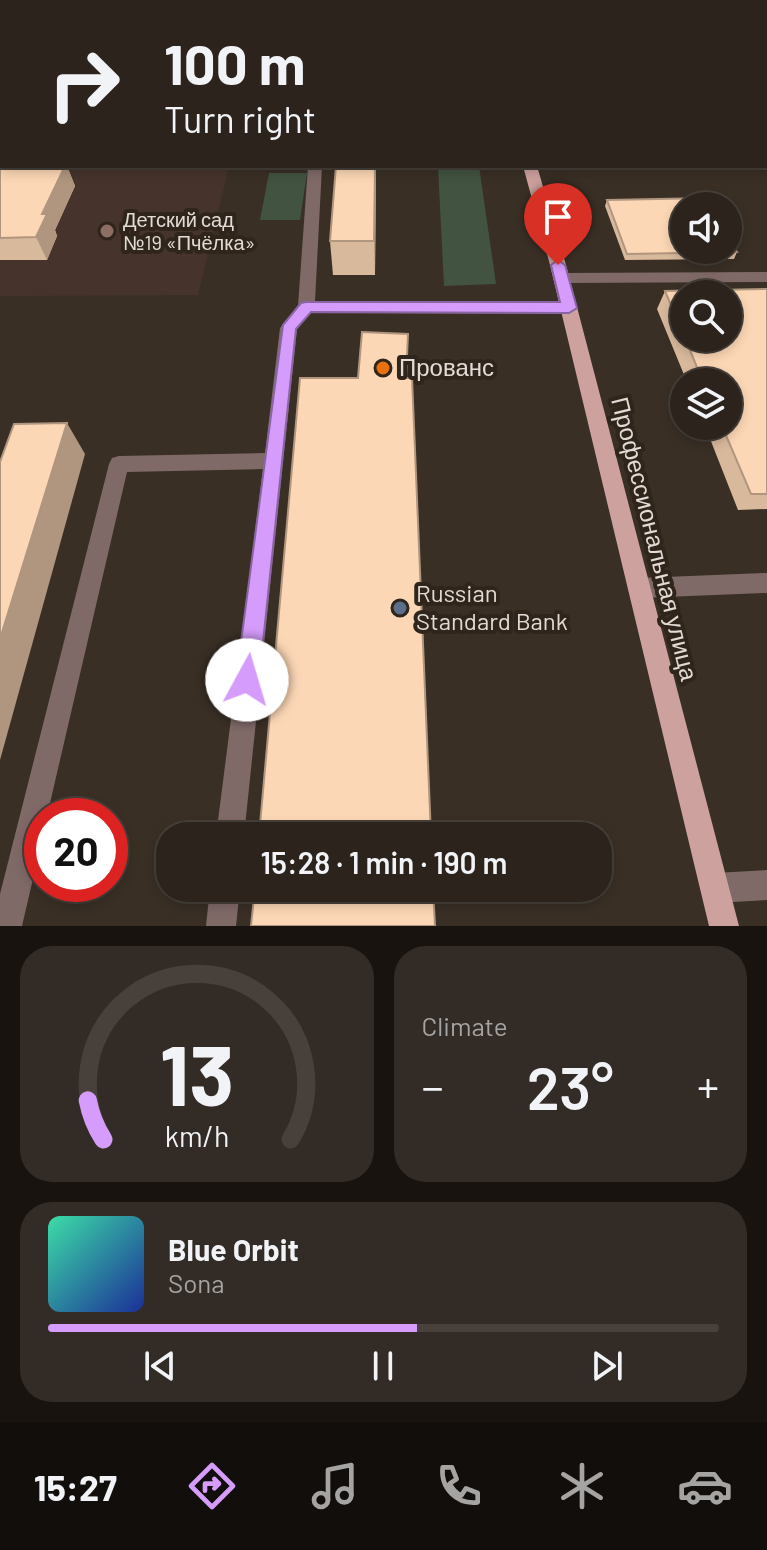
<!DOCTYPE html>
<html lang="en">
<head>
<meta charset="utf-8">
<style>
  :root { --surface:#2b231c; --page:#332b25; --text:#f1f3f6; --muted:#a6a4a3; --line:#47403b; --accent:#d59cfb }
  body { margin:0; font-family:Barlow,sans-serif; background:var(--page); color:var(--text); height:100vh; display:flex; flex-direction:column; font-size:30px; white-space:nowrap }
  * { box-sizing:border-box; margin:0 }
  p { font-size:26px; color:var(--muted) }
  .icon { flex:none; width:44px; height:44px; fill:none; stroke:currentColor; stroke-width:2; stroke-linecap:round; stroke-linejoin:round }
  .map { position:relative; height:926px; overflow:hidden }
  .drawer { display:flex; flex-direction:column; gap:20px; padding:20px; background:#18130f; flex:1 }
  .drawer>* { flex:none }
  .guide { position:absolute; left:0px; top:0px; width:768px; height:168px; box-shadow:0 4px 12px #0003,0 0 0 2px var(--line); background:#2b231c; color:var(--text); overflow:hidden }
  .fabs { position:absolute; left:670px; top:192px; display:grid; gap:16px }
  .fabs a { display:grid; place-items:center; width:72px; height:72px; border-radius:50%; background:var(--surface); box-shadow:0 4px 12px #0003,0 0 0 2px var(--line); font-size:40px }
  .speed { position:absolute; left:24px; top:798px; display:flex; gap:16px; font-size:40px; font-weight:700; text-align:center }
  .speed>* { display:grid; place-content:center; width:104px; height:104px; border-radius:50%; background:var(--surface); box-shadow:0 4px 12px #0003,0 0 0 2px var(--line); line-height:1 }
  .speed .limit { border:12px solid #d22; background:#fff; color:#111 }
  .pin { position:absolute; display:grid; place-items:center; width:68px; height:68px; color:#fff; margin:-82px -34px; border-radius:50% 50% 50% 0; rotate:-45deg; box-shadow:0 0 8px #0007 }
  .pin .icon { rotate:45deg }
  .me { position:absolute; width:88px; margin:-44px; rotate:6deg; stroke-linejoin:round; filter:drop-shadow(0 0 6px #0008) }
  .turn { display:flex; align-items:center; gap:28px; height:168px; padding:0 32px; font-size:36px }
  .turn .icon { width:104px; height:104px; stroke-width:2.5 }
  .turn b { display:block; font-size:56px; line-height:68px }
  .big { font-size:60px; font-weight:600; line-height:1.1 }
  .drawer .card { flex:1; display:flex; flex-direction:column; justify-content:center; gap:12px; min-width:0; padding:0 28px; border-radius:32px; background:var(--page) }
  .drawer .dial { align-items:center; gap:0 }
  .dial svg { height:208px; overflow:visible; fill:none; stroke:var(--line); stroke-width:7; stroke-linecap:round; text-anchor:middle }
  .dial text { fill:var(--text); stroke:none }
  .song { display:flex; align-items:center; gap:24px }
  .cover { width:96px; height:96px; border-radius:12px; background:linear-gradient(135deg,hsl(160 70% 55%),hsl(230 70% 35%)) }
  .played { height:8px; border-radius:4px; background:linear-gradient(90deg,var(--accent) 55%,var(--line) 55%) }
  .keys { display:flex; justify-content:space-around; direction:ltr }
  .heat { display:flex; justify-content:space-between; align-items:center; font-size:44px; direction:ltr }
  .drawer .tiles { flex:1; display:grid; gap:20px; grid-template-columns:1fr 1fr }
  .card:last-child { grid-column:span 2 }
  .trip { position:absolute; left:156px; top:822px; width:456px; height:80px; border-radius:32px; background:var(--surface); box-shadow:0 4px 12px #0003,0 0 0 2px var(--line); font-weight:600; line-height:80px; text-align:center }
  .tabs { display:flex; height:128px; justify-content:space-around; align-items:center; background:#110e0b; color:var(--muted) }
  .tabs .icon { width:56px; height:56px }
  .tabs .current { color:var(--accent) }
  .tabs b { font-size:36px; color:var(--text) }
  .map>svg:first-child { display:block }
  .education { fill:#46342c }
  .green { fill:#425341 }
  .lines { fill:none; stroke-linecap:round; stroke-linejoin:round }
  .minor { fill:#7f6a68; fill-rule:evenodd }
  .major { fill:#cda19e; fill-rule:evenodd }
  .wall { fill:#d9b99c; fill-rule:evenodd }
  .shaded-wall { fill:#b0967f }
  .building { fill:#fcd7b5; stroke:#b0967f; stroke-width:2 }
  .route { fill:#d59cfb; stroke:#8a65a3; stroke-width:2 }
  .education-dot { fill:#8d6e63; stroke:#2f251b; stroke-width:3 }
  .food-dot { fill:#e8710a; stroke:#2f251b; stroke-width:3 }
  .service-dot { fill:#5c6f8a; stroke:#2f251b; stroke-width:3 }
  .labels { text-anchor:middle; stroke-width:8; stroke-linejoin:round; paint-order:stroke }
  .far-poi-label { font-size:20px; fill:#e3dcd6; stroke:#2f251b; text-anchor:start }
  .poi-label { font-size:24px; fill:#e3dcd6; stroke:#2f251b; text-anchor:start }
  .street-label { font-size:24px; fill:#e3dcd6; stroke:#2f251b }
</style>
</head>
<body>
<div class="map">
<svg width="767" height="926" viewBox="0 0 767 926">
  <rect width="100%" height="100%" fill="#392f25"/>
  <polygon class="education" points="0,130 2,166 229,166 198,295 0,296"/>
  <g class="green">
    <polygon points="438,166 479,166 496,284 444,286"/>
    <polygon points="269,173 307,173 300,220 260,220"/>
  </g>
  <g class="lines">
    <g class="minor">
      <rect x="247" y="0" width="10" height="2"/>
      <polygon points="331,0 342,0 343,2 332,2"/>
      <polygon points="598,0 608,0 609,2 599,2"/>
      <polygon points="0,19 2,19 0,28"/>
      <polygon points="2,93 2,103 0,104 0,94"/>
      <rect x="0" y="111" width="2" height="8"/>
      <rect x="766" y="136" width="1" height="9"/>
      <polygon points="308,166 322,166 315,301 569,302 577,308 569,314 311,313 297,329 244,836 216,836 263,469 127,472 47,816 42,816 42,840 22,926 0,926 0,894 109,464 112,458 119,456 265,453 280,328 298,306"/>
      <polygon points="767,272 767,282 562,283 554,278 562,273"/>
      <polygon points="767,573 767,593 640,598 632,595 629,588 632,581 640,578"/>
      <polygon points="767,870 767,900 715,903 705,898 700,888 705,878 715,873"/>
      <polygon points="210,888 240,888 236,926 206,926"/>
    </g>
    <g class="major">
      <polygon points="484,0 494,0 495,2 485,2"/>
      <polygon points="523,166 537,166 566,265 739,926 709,926 550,265"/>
    </g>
  </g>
  <g class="wall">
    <polygon points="38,0 208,0 207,2 39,2"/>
    <polygon points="627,0 767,0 767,122 766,2 626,2"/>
    <polygon points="0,164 2,166 67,166 75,186 55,230 57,236 47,260 0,260"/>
    <polygon points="336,166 376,166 375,275 333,275 330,241"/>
    <polygon points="607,200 737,252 734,259 625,260 605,206"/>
    <path d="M767 289V509L738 510 705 426H728V382H687L657 309 665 291ZM684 294 728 338H684Z"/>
  </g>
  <g class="shaded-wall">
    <polygon points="197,0 208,0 207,2 196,2"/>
    <polygon points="65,166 67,166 75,186 55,230 57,236 47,260 36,237 42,214"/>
    <polygon points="375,166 376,166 375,275 374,241"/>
    <polygon points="67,423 85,454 0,760 0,639"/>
  </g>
  <g class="building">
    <polygon points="62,0 146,0 61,2"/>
    <polygon points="166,0 197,0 196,2 165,2"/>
    <rect x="261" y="0" width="58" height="2"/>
    <polygon points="639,0 767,0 767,87 766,2 640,2"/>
    <polygon points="0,164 2,164 2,166 65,166 42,214 47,214 36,237 0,238"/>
    <polygon points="336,166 375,166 374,241 330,241"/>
    <polygon points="709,198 713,206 684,206 684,250 728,250 728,236 737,252 627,254 607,200"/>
    <polygon points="767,289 767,494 751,494 722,426 728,426 728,382 703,382 685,338 728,338 728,294 684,294 684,336 665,291"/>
    <polygon points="362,332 408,334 406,378 412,378 431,836 259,836 300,378 358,378"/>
    <polygon points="67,423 0,639 0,462 14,424"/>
    <polygon points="255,888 433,888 435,926 251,926"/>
  </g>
  <polygon class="route" points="558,260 565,265 577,308 569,313 311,312 296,329 259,680 255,688 247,691 239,688 236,680 283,325 301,303 306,302 560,302 551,265"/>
  <circle class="education-dot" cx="107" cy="231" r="8"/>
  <circle class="food-dot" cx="383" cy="368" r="8"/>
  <circle class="service-dot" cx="400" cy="608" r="8"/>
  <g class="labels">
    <g class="far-poi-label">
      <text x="123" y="227">Детский сад<tspan x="123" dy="23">№19 «Пчёлка»</tspan></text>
    </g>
    <g class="poi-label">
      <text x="399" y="376">Прованс</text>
      <text x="416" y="602">Russian<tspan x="416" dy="28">Standard Bank</tspan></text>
    </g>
    <g class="street-label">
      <text transform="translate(654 539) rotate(76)" y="8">Профессиональная улица</text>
    </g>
  </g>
</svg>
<div class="fabs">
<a><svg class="icon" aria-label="sound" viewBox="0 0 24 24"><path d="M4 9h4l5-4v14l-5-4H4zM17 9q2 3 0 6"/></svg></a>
<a><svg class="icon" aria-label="search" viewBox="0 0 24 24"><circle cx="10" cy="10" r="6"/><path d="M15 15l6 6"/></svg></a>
<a><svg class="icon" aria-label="layers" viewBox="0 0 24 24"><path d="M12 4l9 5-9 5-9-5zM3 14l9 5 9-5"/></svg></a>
</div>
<div class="speed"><div class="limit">20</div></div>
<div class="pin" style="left:558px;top:265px;background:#d93025"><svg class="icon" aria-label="arrive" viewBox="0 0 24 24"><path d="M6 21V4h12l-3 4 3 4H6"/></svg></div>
<svg class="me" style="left:247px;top:680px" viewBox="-20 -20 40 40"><circle r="19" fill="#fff"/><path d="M0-13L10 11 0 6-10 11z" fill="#d59cfb"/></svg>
<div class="trip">15:28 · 1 min · 190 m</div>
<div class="guide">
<div class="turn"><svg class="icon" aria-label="right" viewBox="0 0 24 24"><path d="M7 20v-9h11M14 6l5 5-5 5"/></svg><div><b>100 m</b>Turn right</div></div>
</div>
</div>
<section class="drawer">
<div class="tiles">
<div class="card dial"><svg viewBox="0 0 100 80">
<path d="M14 69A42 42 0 1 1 86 69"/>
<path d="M14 69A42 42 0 0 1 8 54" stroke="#d59cfb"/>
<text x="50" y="56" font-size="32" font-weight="700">13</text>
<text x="50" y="72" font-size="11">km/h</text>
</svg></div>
<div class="card"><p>Climate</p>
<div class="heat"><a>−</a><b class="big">23°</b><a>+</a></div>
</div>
<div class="card">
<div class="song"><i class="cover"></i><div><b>Blue Orbit</b><p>Sona</p></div></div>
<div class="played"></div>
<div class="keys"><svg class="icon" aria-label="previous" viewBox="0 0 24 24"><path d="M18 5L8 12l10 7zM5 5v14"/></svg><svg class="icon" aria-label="pause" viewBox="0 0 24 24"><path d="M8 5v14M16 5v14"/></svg><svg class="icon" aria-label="next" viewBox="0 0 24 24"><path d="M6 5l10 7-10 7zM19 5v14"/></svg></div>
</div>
</div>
</section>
<nav class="tabs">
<b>15:27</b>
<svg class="icon current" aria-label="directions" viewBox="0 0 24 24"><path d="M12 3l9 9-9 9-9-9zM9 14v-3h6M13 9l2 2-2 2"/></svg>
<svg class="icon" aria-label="music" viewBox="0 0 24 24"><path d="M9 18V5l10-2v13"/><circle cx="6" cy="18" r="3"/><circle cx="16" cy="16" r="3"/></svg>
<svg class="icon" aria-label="phone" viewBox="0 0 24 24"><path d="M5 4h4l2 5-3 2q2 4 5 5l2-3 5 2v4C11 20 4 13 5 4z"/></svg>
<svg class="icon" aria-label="climate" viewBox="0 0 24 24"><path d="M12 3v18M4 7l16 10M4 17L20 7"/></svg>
<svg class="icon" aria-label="car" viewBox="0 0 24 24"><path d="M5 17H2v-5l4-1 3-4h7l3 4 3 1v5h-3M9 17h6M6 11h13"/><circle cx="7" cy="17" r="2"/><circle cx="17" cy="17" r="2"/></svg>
</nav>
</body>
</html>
